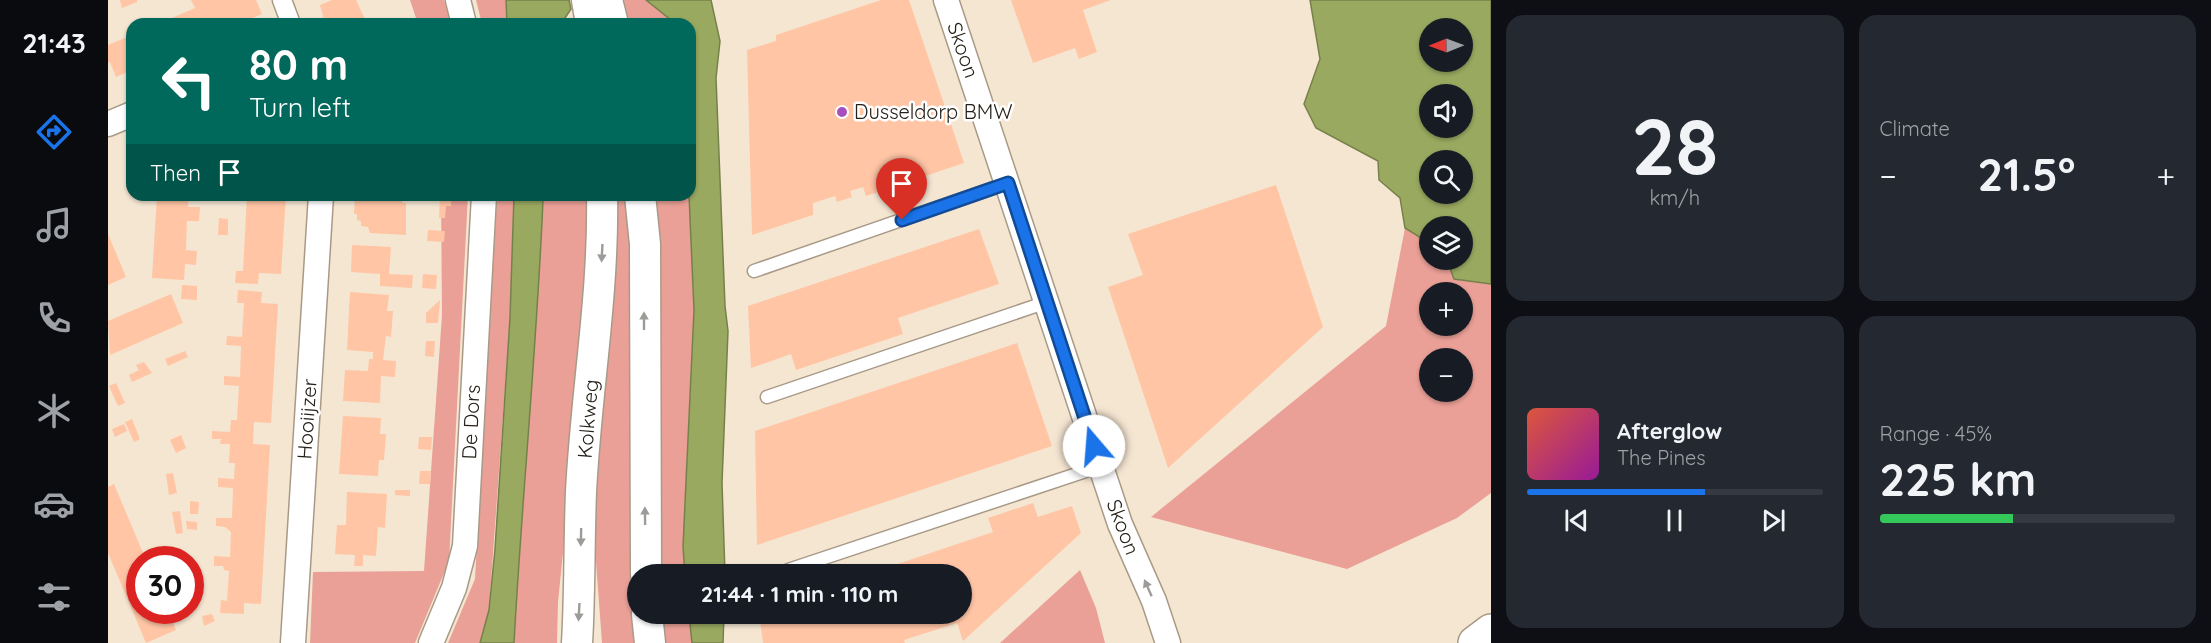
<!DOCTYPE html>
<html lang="en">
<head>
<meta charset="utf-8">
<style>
  :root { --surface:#171b24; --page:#242831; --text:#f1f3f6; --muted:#9ea1a6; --line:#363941; --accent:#1a73e8 }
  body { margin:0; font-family:Quicksand,sans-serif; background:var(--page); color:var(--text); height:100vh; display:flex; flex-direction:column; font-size:22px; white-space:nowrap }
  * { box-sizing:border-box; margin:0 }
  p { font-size:20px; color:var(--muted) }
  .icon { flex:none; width:33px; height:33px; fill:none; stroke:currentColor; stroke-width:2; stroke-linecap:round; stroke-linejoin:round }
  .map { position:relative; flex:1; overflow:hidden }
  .panel { display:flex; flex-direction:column; gap:15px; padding:15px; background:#0d0f14; width:720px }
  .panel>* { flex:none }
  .guide { position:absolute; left:18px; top:18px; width:570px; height:183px; border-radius:18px; box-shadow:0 2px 4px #0004; background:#00695c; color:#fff; overflow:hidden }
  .needle { width:39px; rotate:269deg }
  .controls { position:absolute; left:1311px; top:18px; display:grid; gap:12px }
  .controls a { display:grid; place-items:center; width:54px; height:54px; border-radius:50%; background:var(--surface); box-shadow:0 2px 4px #0004; font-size:30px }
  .speed { position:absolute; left:18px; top:546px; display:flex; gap:12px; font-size:30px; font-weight:700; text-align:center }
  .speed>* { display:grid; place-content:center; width:78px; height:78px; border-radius:50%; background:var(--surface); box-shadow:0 2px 4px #0004; line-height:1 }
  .speed .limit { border:9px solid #d22; background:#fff; color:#111 }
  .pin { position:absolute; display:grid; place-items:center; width:51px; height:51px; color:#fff; margin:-62px -26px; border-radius:50% 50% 50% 0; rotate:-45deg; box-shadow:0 0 6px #0007 }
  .pin .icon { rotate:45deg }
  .me { position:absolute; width:66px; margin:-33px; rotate:342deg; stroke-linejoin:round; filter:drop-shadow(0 0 4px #0008) }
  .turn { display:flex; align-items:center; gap:21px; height:126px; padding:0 24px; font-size:27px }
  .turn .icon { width:78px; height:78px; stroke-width:2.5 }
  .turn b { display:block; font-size:42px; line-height:51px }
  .then { display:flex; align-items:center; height:57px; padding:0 24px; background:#0003; gap:12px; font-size:22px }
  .big { font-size:45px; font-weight:700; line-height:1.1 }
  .panel .tile { flex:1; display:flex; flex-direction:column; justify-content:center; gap:9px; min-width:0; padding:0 21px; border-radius:18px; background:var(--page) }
  .panel .dial { align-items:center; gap:0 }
  .dial b { font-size:78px; line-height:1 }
  .song { display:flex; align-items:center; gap:18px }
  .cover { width:72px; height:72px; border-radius:9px; background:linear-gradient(135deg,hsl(10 70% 55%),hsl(300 70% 35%)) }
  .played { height:6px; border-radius:3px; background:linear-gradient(90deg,var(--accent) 60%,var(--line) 60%) }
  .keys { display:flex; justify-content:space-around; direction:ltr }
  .heat { display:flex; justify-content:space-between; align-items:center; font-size:33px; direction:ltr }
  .charge { height:9px; border-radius:4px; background:linear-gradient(90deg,#34c759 45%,var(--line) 0) }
  .panel .tiles { flex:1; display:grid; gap:15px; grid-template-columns:repeat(2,1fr) }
  .trip { position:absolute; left:519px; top:564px; width:345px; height:60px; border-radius:30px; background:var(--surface); box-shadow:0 2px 4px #0004; font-weight:700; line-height:60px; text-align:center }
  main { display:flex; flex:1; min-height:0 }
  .menu { display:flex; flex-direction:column; width:108px; justify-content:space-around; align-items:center; background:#090b0e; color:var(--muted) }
  .menu .icon { width:42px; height:42px }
  .menu .on { color:var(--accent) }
  .menu b { font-size:27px; color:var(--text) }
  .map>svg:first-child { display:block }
  .green { fill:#eaa097; fill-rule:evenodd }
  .water { fill:#9aa960; stroke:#77804b; stroke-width:1.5; fill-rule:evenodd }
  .building { fill:#ffc5a5 }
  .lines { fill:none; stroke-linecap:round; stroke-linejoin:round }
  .service-casing { stroke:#a99a88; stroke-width:15 }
  .pedestrian-casing { stroke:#a99a88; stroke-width:21 }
  .minor-casing { stroke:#a99a88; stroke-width:27 }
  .tertiary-casing { stroke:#a99a88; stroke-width:33 }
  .secondary-casing { stroke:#a99a88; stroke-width:36 }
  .service { stroke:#fff; stroke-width:12 }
  .pedestrian { stroke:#fff; stroke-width:18 }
  .minor { stroke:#fff; stroke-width:24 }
  .tertiary { stroke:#fff; stroke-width:30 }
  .secondary { stroke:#fff; stroke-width:33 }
  .oneway { fill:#9d9b98 }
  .route-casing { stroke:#114b97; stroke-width:15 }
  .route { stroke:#1a73e8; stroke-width:10 }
  .poi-dot { fill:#a64fbc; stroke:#fff; stroke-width:2 }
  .labels { text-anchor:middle; stroke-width:5; stroke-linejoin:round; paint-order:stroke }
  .street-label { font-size:20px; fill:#252019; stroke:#fff }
  .poi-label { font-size:20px; fill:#252019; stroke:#fff; text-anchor:start }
</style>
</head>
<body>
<main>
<nav class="menu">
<b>21:43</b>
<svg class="icon on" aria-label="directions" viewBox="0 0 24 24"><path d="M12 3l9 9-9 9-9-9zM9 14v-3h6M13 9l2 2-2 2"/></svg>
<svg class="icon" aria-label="music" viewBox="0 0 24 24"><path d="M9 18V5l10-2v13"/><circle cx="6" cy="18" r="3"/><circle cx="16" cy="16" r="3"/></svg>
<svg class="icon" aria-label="phone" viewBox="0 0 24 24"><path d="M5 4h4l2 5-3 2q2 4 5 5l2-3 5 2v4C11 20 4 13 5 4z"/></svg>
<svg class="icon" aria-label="climate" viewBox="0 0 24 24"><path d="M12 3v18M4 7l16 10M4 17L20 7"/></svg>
<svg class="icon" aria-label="car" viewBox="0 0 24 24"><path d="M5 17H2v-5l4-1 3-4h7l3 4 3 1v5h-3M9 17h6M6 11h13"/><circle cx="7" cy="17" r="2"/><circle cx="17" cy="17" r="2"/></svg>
<svg class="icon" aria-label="filters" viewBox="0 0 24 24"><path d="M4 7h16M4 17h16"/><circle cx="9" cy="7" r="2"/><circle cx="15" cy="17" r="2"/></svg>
</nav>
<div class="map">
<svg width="1383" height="643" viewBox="0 0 1383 643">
  <rect width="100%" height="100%" fill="#f5e6d2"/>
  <g class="green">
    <polygon points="302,0 336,0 343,24 310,24"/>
    <polygon points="368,0 398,0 399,24 374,24"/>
    <polygon points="515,0 538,0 568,24 519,24"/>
    <polygon points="333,195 360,195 341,561 307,643 202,643 205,572 316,571 334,315"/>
    <polygon points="389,195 406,195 402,318 381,610 372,643 340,643 367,579"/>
    <path d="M435 195H484L466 444 450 602 449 643H406C414 493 429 345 435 195Z"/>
    <polygon points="503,195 523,195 526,555 531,643 494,643 484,508"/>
    <polygon points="546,195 581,195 586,310 575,546 577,574 547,574"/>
    <path d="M1297 228 1321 243 1322 260H1339L1346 279 1383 284V493L1349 518 1239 569 1043 517 1278 326ZM1322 292H1354V326H1322ZM1322 358H1354V392H1322Z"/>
    <polygon points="972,570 988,608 997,643 892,643"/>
    <polygon points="549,614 581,614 584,643 550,643"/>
  </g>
  <g class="water">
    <polygon points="398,0 461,0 463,9 453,24 399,24"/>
    <polygon points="538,0 603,0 612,41 608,78 617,306 620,331 614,483 617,574 577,574 575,547 586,310 581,195 582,24 568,24"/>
    <path d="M1202 0H1383V284L1346 279 1339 260H1354V226H1322L1321 243 1297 228 1292 198 1271 180 1270 161 1208 128 1196 104 1212 59ZM1322 28H1354V62H1322ZM1322 94H1354V128H1322ZM1322 160H1354V194H1322Z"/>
    <path d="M406 195H435V199C429 347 414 495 406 643H372L381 610 387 549 402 318Z"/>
    <polygon points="581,614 616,614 615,643 584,643"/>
  </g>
  <g class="building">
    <polygon points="12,0 29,0 29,2 14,8"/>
    <polygon points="83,0 148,0 154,14 131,24 50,24 87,8"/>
    <polygon points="224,0 248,0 259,24 217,24 212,5"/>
    <polygon points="773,0 801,0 856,163 758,196 755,187 742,191 744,197 729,202 727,196 705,203 705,215 644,235 639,50 668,41 668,35"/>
    <polygon points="903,0 1003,0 975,10 989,52 971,59 967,48 925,63"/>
    <polygon points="24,35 24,70 8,77 2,62 0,63 0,45"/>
    <polygon points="1168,185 1215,327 1060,468 1000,287 1035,275 1020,234"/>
    <polygon points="49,195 81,195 80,207 92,207 91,221 79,221 78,250 89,251 88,265 77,264 76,280 44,278"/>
    <polygon points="139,195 178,195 173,274 151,273 150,284 127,283 128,271 135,271"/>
    <polygon points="247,195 295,195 294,203 298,203 298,235 262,233 260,227 253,226 253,221 249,220 249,214 246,214"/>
    <polygon points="332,195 343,195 343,206 338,206 337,218 331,218"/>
    <polygon points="111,218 120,219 120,235 110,235"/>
    <polygon points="871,229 891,284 790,318 795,334 688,370 683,354 643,368 640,306"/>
    <polygon points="320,230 337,231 336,242 319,241"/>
    <polygon points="0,234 18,277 0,285"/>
    <polygon points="244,245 283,247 281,274 305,275 304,288 272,286 272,274 243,272"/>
    <polygon points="315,274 329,275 328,289 314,288"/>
    <polygon points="74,285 89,286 89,300 73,299"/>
    <polygon points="130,290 154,292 153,303 170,304 163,423 146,422 145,444 162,445 153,604 136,603 136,614 112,613 113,600 119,601 121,571 116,570 115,566 106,566 106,556 122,557 123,532 117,527 108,526 108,518 124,518 125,488 110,487 110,478 126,479 127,463 121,463 122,444 112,444 113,439 104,439 104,431 122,432 123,420 129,420 131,386 116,385 116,376 132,377 133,346 118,345 119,336 134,337 136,303 129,303"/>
    <polygon points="242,292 281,295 279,311 285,311 283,337 278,336 275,360 288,361 287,377 273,376 272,403 235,401 237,370 260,371 261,359 265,359 265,352 239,350"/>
    <polygon points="63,294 75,323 2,355 0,321"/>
    <polygon points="332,300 330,323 318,323 318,313"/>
    <polygon points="318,341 327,341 326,357 317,356"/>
    <polygon points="909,343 944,446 649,545 647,431"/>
    <polygon points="77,351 80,357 60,366 57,359"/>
    <polygon points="36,362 44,373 24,382 21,375 31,370 28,365"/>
    <polygon points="8,383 17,403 10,406 1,386"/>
    <polygon points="235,416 273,418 272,434 278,434 276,460 271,460 270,476 231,474"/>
    <polygon points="24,419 32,439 26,442 17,422"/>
    <polygon points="16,424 19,431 7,437 4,429"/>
    <polygon points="73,435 78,448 68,453 62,440"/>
    <polygon points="311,437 324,437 323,450 310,449"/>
    <polygon points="312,471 323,471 322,484 311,484"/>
    <polygon points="65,473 69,493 61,495 58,474"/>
    <polygon points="6,484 38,560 32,560 32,610 60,610 68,630 38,643 0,553 0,487"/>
    <polygon points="287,490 302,490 302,496 287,495"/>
    <polygon points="239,492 279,494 277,528 270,527 268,556 255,555 255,566 246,566 247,555 227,554 229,525 238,525"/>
    <polygon points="82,501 91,502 90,514 82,514"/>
    <polygon points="925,503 930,517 964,506 973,533 855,641 849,623 796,640 797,643 655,643 651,614 854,614 854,574 760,574 885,532 880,518"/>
    <polygon points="72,511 75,533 68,534 64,512"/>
    <polygon points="78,521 89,522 89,530 79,529"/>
    <polygon points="85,588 89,610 82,611 82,589"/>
    <polygon points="104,614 107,621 96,626 94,616"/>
  </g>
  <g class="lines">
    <defs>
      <g id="service">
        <polyline points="646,271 900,183"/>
        <polyline points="659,397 939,302"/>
        <polyline points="680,570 993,466"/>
      </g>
      <polyline id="pedestrian" points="174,0 183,24"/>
      <g id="minor">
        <polyline points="350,0 356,24"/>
        <polyline points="838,0 1012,524 1046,601 1060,643"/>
        <polyline points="0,124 24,114"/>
        <polyline points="185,643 213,195"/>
        <polyline points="323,643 346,588 357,546 376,195"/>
      </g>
      <g id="tertiary">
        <polyline points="479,0 483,24"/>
        <polyline points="499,0 505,24"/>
        <polyline points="532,195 537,244 538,574"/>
        <polyline points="539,614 542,643"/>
        <path d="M469 643C472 593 471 542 473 492 478 392 496 295 494 195"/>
      </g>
      <polyline id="secondary" points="1367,643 1383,631"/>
    </defs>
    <use href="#service" class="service-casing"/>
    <use href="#pedestrian" class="pedestrian-casing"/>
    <use href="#minor" class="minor-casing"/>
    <use href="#tertiary" class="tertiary-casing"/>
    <use href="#secondary" class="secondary-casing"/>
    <use href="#service" class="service"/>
    <use href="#pedestrian" class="pedestrian"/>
    <use href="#minor" class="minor"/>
    <use href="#tertiary" class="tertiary"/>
    <use href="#secondary" class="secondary"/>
  </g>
  <defs><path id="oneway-solid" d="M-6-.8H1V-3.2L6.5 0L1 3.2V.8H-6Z" transform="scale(1.5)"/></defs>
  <g class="oneway">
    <use href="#oneway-solid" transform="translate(494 253) rotate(93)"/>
    <use href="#oneway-solid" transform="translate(536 321) rotate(-90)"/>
    <use href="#oneway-solid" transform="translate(537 516) rotate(-91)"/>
    <use href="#oneway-solid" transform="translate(473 537) rotate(91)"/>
    <use href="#oneway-solid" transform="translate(1040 588) rotate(-114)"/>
    <use href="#oneway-solid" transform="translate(471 612) rotate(93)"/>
  </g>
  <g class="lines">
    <defs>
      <polyline id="route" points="794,220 900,183 986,446"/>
    </defs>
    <use href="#route" class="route-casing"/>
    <use href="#route" class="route"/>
  </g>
  <circle class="poi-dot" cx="734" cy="112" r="6"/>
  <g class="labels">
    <g class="street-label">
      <text transform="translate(855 50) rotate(71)" y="7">Skoon</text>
      <text transform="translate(199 419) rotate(-86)" y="7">Hooiijzer</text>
      <text transform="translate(480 419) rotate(-85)" y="7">Kolkweg</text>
      <text transform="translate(363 422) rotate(-87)" y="7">De Dors</text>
      <text transform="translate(1015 527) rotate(69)" y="7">Skoon</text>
    </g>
    <g class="poi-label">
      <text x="746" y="119">Dusseldorp BMW</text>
    </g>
  </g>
</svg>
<div class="controls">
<a><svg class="needle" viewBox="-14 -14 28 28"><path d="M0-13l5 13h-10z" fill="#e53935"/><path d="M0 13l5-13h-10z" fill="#9ea1a6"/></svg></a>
<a><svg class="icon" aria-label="sound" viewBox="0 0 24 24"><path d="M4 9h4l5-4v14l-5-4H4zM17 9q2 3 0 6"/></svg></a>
<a><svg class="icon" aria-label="search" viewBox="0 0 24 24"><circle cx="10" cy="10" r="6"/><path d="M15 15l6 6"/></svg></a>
<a><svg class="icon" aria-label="layers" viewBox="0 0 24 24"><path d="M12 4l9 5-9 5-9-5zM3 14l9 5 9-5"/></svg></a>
<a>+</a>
<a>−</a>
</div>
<div class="speed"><div class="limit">30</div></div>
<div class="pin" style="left:794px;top:220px;background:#d93025"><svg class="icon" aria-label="arrive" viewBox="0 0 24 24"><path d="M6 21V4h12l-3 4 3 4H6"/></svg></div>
<svg class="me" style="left:986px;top:446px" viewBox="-20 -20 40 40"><circle r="19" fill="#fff"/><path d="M0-13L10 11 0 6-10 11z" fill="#1a73e8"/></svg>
<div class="trip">21:44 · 1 min · 110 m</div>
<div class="guide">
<div class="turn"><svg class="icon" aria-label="left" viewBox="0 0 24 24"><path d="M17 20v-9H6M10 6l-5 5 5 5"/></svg><div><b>80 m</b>Turn left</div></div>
<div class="then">Then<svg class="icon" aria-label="arrive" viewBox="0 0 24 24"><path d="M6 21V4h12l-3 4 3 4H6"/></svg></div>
</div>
</div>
<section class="panel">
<div class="tiles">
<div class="tile dial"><b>28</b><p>km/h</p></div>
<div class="tile"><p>Climate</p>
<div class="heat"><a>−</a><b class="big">21.5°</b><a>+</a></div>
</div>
<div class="tile">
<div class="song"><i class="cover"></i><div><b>Afterglow</b><p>The Pines</p></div></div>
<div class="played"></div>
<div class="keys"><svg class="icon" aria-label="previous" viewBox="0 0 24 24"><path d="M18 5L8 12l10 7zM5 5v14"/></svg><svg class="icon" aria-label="pause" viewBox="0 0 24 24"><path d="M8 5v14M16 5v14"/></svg><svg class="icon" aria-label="next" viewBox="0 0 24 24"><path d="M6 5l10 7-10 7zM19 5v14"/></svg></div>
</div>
<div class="tile"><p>Range · 45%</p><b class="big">225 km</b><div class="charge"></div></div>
</div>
</section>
</main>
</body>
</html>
